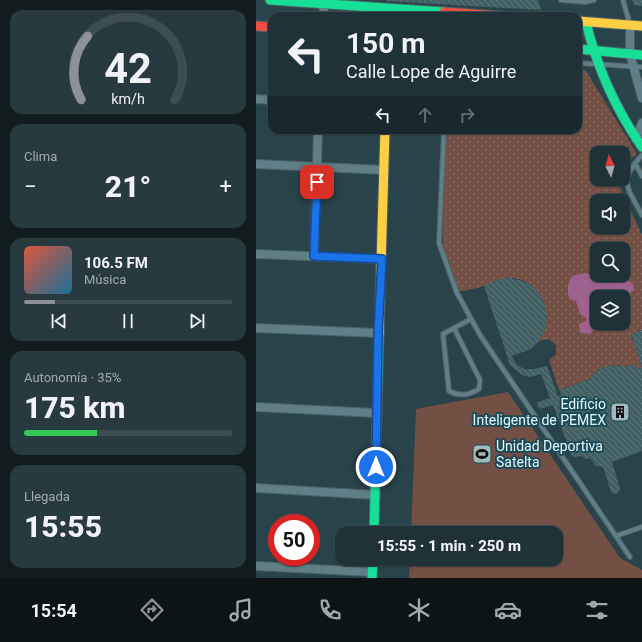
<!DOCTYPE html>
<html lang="es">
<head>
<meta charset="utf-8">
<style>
  :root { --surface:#1f3238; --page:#273a40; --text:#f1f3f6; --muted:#a1aaae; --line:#3c4d53; --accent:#8c9099 }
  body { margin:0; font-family:Roboto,sans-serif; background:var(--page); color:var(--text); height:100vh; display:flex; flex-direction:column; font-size:15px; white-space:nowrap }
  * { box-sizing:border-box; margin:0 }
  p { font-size:13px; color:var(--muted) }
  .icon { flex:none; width:22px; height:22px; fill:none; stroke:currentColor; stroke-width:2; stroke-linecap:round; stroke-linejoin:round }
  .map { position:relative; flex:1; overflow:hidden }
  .sheet { display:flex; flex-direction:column; gap:10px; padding:10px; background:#111c1f; width:256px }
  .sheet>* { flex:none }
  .banner { position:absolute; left:12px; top:12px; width:314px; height:122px; border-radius:12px; box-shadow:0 1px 3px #0004,0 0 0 1px var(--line); background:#1f3238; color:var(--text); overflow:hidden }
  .needle { width:26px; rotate:354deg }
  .fabs { position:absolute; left:334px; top:146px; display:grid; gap:8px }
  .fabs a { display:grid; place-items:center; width:40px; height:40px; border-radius:8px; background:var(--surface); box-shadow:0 1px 3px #0004,0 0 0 1px var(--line); font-size:20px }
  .speed { position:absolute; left:12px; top:514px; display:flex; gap:8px; font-size:20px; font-weight:700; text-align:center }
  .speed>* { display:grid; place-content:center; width:52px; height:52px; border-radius:50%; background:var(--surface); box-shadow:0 1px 3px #0004,0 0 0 1px var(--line); line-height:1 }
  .speed .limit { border:6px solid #d22; background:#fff; color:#111 }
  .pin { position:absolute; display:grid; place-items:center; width:34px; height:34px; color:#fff; margin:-17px; border-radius:8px; box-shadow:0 2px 6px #0006 }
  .me { position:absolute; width:44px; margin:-22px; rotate:0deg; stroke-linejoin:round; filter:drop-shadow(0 0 3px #0008) }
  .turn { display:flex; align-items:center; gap:14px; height:84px; padding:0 12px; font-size:18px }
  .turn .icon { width:52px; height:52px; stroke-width:2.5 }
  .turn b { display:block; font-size:28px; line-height:34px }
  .lanes { display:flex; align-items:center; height:38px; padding:0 12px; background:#0003; justify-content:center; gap:20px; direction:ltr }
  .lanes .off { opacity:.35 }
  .big { font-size:30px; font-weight:800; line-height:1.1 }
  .sheet .card { flex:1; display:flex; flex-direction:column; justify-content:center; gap:6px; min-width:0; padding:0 14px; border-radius:12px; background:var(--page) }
  .sheet .dial { align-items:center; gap:0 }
  .dial svg { height:104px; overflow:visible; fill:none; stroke:var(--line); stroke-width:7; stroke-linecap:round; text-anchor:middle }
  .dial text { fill:var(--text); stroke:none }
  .song { display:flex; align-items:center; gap:12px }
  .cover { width:48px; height:48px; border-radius:6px; background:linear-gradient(135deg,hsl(10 70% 55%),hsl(200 70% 35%)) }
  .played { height:4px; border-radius:2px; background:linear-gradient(90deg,var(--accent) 15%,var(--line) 15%) }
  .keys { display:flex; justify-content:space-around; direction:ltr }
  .heat { display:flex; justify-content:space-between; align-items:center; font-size:22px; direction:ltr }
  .charge { height:6px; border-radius:3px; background:linear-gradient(90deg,#34c759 35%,var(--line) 0) }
  .trip { position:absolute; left:79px; top:526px; width:228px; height:40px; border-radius:12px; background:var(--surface); box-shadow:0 1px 3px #0004,0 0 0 1px var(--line); font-weight:800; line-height:40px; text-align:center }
  .tab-bar { display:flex; height:64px; justify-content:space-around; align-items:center; background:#0c1416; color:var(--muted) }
  .tab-bar .icon { width:28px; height:28px }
  .tab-bar .selected { color:var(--accent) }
  .tab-bar b { font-size:18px; color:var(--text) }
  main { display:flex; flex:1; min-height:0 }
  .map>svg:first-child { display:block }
  .grass { fill:#745044 }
  .garden { fill:url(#garden-dots); fill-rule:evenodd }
  .water { fill:#9d618d }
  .building { fill:url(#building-back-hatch); fill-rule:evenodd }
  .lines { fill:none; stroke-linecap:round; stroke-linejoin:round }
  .lane-casing { stroke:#4e5f63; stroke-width:6 }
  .street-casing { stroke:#4e5f63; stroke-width:10 }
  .fast-casing { stroke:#4e5f63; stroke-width:11 }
  .slow-casing { stroke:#4e5f63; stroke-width:11 }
  .jam-casing { stroke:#4e5f63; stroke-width:11 }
  .lane { stroke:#5f7e87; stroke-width:4 }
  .street { stroke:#5f7e87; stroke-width:8 }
  .fast { stroke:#16e098; stroke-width:9 }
  .slow { stroke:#ffcf43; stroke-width:9 }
  .jam { stroke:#f24e42; stroke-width:9 }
  .route-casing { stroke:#114b97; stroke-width:10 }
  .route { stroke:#1a73e8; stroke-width:7 }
  .labels { text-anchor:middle; stroke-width:4; stroke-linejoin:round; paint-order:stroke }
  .poi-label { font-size:14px; fill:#e7f8fd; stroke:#1b4b57; text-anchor:end }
</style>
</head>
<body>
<main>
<section class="sheet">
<div class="card dial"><svg viewBox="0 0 100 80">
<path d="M14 69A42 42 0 1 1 86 69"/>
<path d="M14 69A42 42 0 0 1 19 20" stroke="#8c9099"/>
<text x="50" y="56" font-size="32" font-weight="700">42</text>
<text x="50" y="72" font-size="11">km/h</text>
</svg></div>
<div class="card"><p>Clima</p>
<div class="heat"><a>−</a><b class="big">21°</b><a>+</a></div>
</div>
<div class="card">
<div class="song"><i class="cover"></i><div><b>106.5 FM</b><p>Música</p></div></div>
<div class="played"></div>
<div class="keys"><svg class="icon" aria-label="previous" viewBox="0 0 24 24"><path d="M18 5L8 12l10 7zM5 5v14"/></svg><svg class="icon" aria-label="pause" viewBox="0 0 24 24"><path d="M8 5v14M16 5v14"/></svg><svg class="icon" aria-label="next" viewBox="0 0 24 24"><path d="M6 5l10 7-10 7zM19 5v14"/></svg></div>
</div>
<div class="card"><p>Autonomía · 35%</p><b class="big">175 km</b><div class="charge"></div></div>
<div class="card"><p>Llegada</p><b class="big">15:55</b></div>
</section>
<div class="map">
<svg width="386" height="578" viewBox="0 0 386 578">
  <defs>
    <pattern id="garden-dots" width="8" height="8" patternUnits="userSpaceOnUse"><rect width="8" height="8" fill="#745044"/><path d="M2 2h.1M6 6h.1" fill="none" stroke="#886a60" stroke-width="1.8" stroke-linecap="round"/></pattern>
    <pattern id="building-back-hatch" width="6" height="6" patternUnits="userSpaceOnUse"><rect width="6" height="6" fill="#425f63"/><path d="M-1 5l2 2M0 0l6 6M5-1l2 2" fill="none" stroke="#5d777a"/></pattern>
  </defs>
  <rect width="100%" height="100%" fill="#29434a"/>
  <polygon class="grass" points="252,392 364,558 386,570 386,578 153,578 154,559 300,559 300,533 155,533 160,409"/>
  <path class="garden" d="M322 67 330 71 381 154 367 165V153H341V179H360L386 235V330L375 335 386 367 380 369 378 364 369 367 360 365 348 367 338 373 334 379 303 390 293 360 300 354V345L293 339 283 341C299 316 287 279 254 278 243 278 237 283 228 286 219 289 209 290 201 292L187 255 186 169 189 130H322ZM341 201H367V227H341ZM341 249H367V275H341ZM341 297H367V323H341Z"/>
  <path class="water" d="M370 270 372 280 377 284 378 289 367 302V297H341V323H357L351 325 347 330 338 327 335 333 331 334 324 332 323 324 330 321V318L324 314 320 301 314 299C310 291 312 283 316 276L330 273 338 276 367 275Z"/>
  <g class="building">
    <polygon points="130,0 282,0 285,10 130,1"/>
    <polygon points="376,0 386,0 386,6 378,5"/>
    <path d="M253 278 268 281 280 289 289 303 291 318 290 328 283 341 275 349 256 356 257 359 261 365 268 369H278L291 366 302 396 305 395 303 390 334 379 338 373 348 367 360 365 369 367 378 364 380 369 386 367V451L356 462 364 489 362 493 358 494 355 492 347 467 340 466 334 458 329 459 326 456 318 457 315 454 297 405 284 409 281 406 282 402 294 398 285 374 274 377 266 375 254 365 228 286 243 279ZM344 398 348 410 336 415 332 403Z"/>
    <polygon points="386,330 386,367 375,334"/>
  </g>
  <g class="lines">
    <defs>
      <g id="lane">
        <polyline points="305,0 329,2 338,0"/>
        <polyline points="367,0 374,25"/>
        <polyline points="322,63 386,67"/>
        <polyline points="188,130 183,243 201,293 224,335 374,557"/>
        <path d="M386 155C362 182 371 187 386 215"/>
        <polyline points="379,163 386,176"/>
        <path d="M198 328 224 380 223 389C213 395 204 397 193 391L187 334 215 319"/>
        <polyline points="360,536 386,527"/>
      </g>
      <g id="street">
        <polyline points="67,16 68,4"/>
        <polyline points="374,25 374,54 386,98"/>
        <polyline points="0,99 16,100"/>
        <polyline points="380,139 386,123"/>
        <polyline points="0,164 128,170"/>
        <polyline points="0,254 126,259"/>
        <polyline points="58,256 62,130"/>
        <polyline points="0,328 122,333"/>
        <polyline points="0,407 120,413"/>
        <polyline points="0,488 120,495"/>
        <polyline points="0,566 116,572"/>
      </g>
      <g id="fast">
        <polyline points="14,0 188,12"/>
        <path d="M330 22C341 68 359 108 386 147"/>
        <polyline points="322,49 386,55"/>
        <polyline points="118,533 123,333"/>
        <polyline points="116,578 117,559"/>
      </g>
      <g id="slow">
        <polyline points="322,21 386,26"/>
        <polyline points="123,333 129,130"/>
      </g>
      <g id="jam">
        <polyline points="188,12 245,16"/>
        <polyline points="0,26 16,27"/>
      </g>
    </defs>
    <use href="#lane" class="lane-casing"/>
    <use href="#street" class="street-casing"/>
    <use href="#fast" class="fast-casing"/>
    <use href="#slow" class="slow-casing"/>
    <use href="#jam" class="jam-casing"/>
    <use href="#lane" class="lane"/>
    <use href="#street" class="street"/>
    <use href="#fast" class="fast"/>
    <use href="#slow" class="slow"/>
    <use href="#jam" class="jam"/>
  </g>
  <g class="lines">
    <defs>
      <polyline id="route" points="61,182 58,256 126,259 122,333 120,467"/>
    </defs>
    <use href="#route" class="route-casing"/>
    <use href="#route" class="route"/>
  </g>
  <defs>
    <symbol id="building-square" viewBox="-11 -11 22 22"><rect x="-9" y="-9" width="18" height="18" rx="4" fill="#a4b9be" stroke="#1b4b57"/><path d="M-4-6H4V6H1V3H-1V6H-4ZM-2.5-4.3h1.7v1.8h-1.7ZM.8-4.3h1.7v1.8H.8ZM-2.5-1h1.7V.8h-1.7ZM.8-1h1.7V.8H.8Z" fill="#111"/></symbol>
    <symbol id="stadium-square" viewBox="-11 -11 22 22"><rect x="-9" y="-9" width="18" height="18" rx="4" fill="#a4b9be" stroke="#1b4b57"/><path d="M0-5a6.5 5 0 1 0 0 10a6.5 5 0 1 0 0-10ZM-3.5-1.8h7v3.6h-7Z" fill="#111"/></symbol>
  </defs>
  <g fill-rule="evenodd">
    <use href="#building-square" x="353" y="401" width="22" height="22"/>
    <use href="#stadium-square" x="215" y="443" width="22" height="22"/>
  </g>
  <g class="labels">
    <g class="poi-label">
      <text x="350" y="409">Edificio<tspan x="350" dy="16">Inteligente de PEMEX</tspan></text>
      <text x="240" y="451" text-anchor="start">Unidad Deportiva<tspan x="240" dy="16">Satelta</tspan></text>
    </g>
  </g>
</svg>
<div class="fabs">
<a><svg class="needle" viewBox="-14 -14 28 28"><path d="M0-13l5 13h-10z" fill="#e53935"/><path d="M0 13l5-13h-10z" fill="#a1aaae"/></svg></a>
<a><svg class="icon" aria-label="sound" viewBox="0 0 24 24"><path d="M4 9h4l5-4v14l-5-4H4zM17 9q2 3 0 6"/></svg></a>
<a><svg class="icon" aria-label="search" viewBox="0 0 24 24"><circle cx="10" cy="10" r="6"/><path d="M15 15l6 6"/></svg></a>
<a><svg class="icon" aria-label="layers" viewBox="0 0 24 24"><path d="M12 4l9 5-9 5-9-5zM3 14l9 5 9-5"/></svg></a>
</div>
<div class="speed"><div class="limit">50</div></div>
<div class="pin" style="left:61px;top:182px;background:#d93025"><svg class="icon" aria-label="arrive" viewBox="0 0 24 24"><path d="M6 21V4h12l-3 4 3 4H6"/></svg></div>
<svg class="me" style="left:120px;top:467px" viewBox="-20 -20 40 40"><circle r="17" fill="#1a73e8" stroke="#fff" stroke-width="3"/><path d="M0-11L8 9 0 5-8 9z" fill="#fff"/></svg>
<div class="trip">15:55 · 1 min · 250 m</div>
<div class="banner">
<div class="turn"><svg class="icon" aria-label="left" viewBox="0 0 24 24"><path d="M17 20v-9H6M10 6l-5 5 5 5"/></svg><div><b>150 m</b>Calle Lope de Aguirre</div></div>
<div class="lanes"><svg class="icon" aria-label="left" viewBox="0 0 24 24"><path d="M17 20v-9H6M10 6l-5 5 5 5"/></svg><svg class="icon off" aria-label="ahead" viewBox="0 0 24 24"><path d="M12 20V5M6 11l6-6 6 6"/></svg><svg class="icon off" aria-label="right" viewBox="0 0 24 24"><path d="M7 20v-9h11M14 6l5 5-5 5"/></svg></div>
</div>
</div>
</main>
<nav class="tab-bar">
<b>15:54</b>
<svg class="icon selected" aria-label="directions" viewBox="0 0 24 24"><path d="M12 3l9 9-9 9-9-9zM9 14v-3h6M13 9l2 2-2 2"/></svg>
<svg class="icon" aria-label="music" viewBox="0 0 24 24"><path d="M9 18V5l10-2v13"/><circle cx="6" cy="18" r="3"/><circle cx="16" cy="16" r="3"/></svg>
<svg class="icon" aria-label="phone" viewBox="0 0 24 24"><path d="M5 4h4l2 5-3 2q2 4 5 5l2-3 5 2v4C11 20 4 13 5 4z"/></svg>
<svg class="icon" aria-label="climate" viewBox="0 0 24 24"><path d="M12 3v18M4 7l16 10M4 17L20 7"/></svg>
<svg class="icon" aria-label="car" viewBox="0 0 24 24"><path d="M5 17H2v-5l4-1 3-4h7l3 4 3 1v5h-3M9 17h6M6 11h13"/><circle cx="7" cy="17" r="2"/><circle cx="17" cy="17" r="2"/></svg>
<svg class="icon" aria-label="filters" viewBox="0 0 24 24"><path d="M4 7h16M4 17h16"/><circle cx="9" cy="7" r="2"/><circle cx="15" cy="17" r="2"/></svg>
</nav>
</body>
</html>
